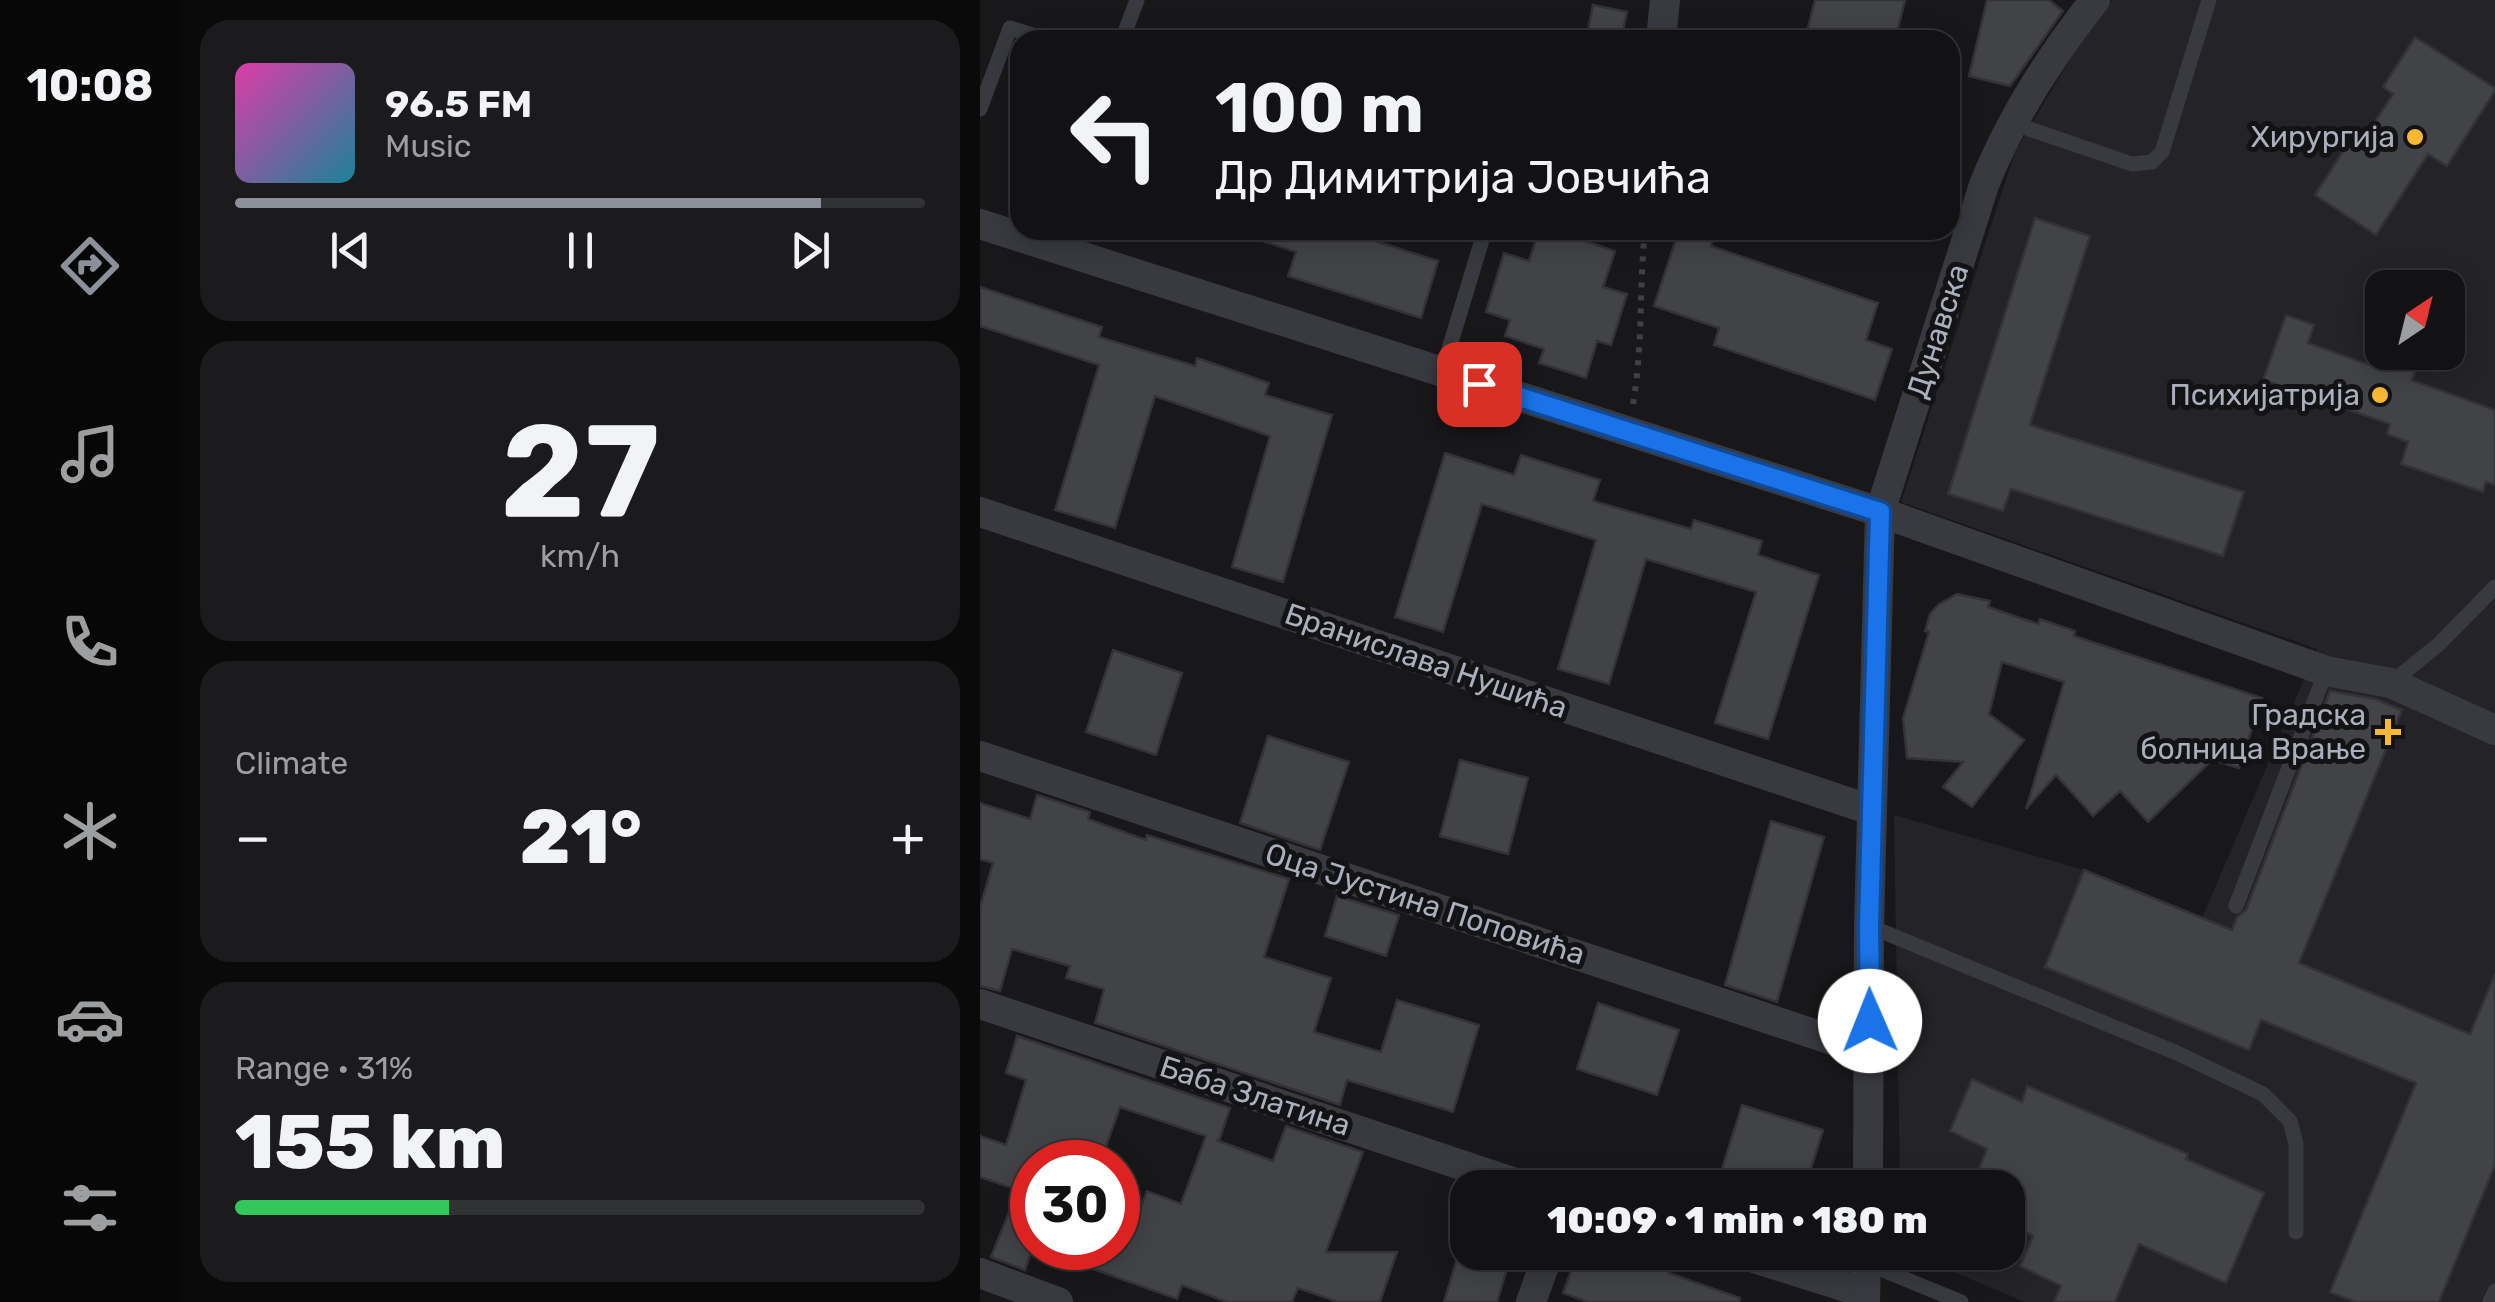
<!DOCTYPE html>
<html lang="en">
<head>
<meta charset="utf-8">
<style>
  :root { --surface:#121214; --page:#1b1b1d; --text:#f1f3f6; --muted:#9c9ea0; --line:#313234; --accent:#8c9099 }
  body { margin:0; font-family:Rubik,sans-serif; background:var(--page); color:var(--text); height:100vh; display:flex; flex-direction:column; font-size:38px; white-space:nowrap }
  * { box-sizing:border-box; margin:0 }
  p { font-size:32px; color:var(--muted) }
  .icon { flex:none; width:55px; height:55px; fill:none; stroke:currentColor; stroke-width:2; stroke-linecap:round; stroke-linejoin:round }
  .map { position:relative; flex:1; overflow:hidden }
  .panel { display:flex; flex-direction:column; gap:20px; padding:20px; background:#0a0a0b; width:800px }
  .panel>* { flex:none }
  .guide { position:absolute; left:30px; top:30px; width:950px; height:210px; border-radius:30px; box-shadow:0 5px 25px #0003,0 0 0 2px var(--line); background:#121214; color:var(--text); overflow:hidden }
  .needle { width:65px; rotate:35deg }
  .tools { position:absolute; left:1385px; top:270px; display:grid; gap:20px }
  .tools a { display:grid; place-items:center; width:100px; height:100px; border-radius:20px; background:var(--surface); box-shadow:0 5px 25px #0003,0 0 0 2px var(--line); font-size:50px }
  .speed { position:absolute; left:30px; top:1140px; display:flex; gap:20px; font-size:50px; font-weight:700; text-align:center }
  .speed>* { display:grid; place-content:center; width:130px; height:130px; border-radius:50%; background:var(--surface); box-shadow:0 5px 25px #0003,0 0 0 2px var(--line); line-height:1 }
  .speed .limit { border:15px solid #d22; background:#fff; color:#111 }
  .pin { position:absolute; display:grid; place-items:center; width:85px; height:85px; color:#fff; margin:-42px; border-radius:20px; box-shadow:0 5px 15px #0006 }
  .me { position:absolute; width:110px; margin:-55px; rotate:359deg; stroke-linejoin:round; filter:drop-shadow(0 0 8px #0008) }
  .turn { display:flex; align-items:center; gap:35px; height:210px; padding:0 40px; font-size:45px }
  .turn .icon { width:130px; height:130px; stroke-width:2.5 }
  .turn b { display:block; font-size:70px; line-height:85px }
  .big { font-size:75px; font-weight:800; line-height:1.1 }
  .panel .tile { flex:1; display:flex; flex-direction:column; justify-content:center; gap:15px; min-width:0; padding:0 35px; border-radius:30px; background:var(--page) }
  .panel .dial { align-items:center; gap:0 }
  .dial b { font-size:130px; line-height:1 }
  .song { display:flex; align-items:center; gap:30px }
  .cover { width:120px; height:120px; border-radius:15px; background:linear-gradient(135deg,hsl(320 70% 55%),hsl(190 70% 35%)) }
  .played { height:10px; border-radius:5px; background:linear-gradient(90deg,var(--accent) 85%,var(--line) 85%) }
  .keys { display:flex; justify-content:space-around; direction:ltr }
  .heat { display:flex; justify-content:space-between; align-items:center; font-size:55px; direction:ltr }
  .charge { height:15px; border-radius:8px; background:linear-gradient(90deg,#34c759 31%,var(--line) 0) }
  .trip { position:absolute; left:470px; top:1170px; width:575px; height:100px; border-radius:30px; background:var(--surface); box-shadow:0 5px 25px #0003,0 0 0 2px var(--line); font-weight:800; line-height:100px; text-align:center }
  main { display:flex; flex:1; min-height:0 }
  .tab-bar { display:flex; flex-direction:column; width:180px; justify-content:space-around; align-items:center; background:#070708; color:var(--muted) }
  .tab-bar .icon { width:70px; height:70px }
  .tab-bar .on { color:var(--accent) }
  .tab-bar b { font-size:45px; color:var(--text) }
  .map>svg:first-child { display:block }
  .built { fill:#242428; fill-rule:evenodd }
  .building { fill:#424347; stroke:#323237; stroke-width:2.5 }
  .lines { fill:none; stroke-linecap:round; stroke-linejoin:round }
  .path { stroke:#3f4147; stroke-width:6; stroke-dasharray:5 8; stroke-linecap:butt }
  .service { stroke:#393a40; stroke-width:15 }
  .minor { stroke:#393a40; stroke-width:30 }
  .route-casing { stroke:#114b97; stroke-width:25 }
  .route { stroke:#1a73e8; stroke-width:18 }
  .poi-dot { fill:#f9b831; stroke:#131315; stroke-width:4 }
  .labels { text-anchor:middle; stroke-width:10; stroke-linejoin:round; paint-order:stroke }
  .poi-label { font-size:30px; fill:#aaafbb; stroke:#131315; text-anchor:end }
  .street-label { font-size:30px; fill:#aaafbb; stroke:#131315 }
</style>
</head>
<body>
<main>
<nav class="tab-bar">
<b>10:08</b>
<svg class="icon on" aria-label="directions" viewBox="0 0 24 24"><path d="M12 3l9 9-9 9-9-9zM9 14v-3h6M13 9l2 2-2 2"/></svg>
<svg class="icon" aria-label="music" viewBox="0 0 24 24"><path d="M9 18V5l10-2v13"/><circle cx="6" cy="18" r="3"/><circle cx="16" cy="16" r="3"/></svg>
<svg class="icon" aria-label="phone" viewBox="0 0 24 24"><path d="M5 4h4l2 5-3 2q2 4 5 5l2-3 5 2v4C11 20 4 13 5 4z"/></svg>
<svg class="icon" aria-label="climate" viewBox="0 0 24 24"><path d="M12 3v18M4 7l16 10M4 17L20 7"/></svg>
<svg class="icon" aria-label="car" viewBox="0 0 24 24"><path d="M5 17H2v-5l4-1 3-4h7l3 4 3 1v5h-3M9 17h6M6 11h13"/><circle cx="7" cy="17" r="2"/><circle cx="17" cy="17" r="2"/></svg>
<svg class="icon" aria-label="filters" viewBox="0 0 24 24"><path d="M4 7h16M4 17h16"/><circle cx="9" cy="7" r="2"/><circle cx="15" cy="17" r="2"/></svg>
</nav>
<section class="panel">
<div class="tile">
<div class="song"><i class="cover"></i><div><b>96.5 FM</b><p>Music</p></div></div>
<div class="played"></div>
<div class="keys"><svg class="icon" aria-label="previous" viewBox="0 0 24 24"><path d="M18 5L8 12l10 7zM5 5v14"/></svg><svg class="icon" aria-label="pause" viewBox="0 0 24 24"><path d="M8 5v14M16 5v14"/></svg><svg class="icon" aria-label="next" viewBox="0 0 24 24"><path d="M6 5l10 7-10 7zM19 5v14"/></svg></div>
</div>
<div class="tile dial"><b>27</b><p>km/h</p></div>
<div class="tile"><p>Climate</p>
<div class="heat"><a>−</a><b class="big">21°</b><a>+</a></div>
</div>
<div class="tile"><p>Range · 31%</p><b class="big">155 km</b><div class="charge"></div></div>
</section>
<div class="map">
<svg width="1515" height="1302" viewBox="0 0 1515 1302">
  <rect width="100%" height="100%" fill="#18181a"/>
  <path class="built" d="M1132 0H1515V1302H1045L928 1253 1028 1252V1188L920 1187 914 815 1104 870 1222 918 1337 649 921 502 1035 152 1104 35ZM1402 288H1468V352H1402Z"/>
  <g class="building">
    <polygon points="835,0 925,0 915,40 825,40"/>
    <polygon points="1007,0 1069,0 1083,11 1030,86 989,76"/>
    <polygon points="613,5 647,12 641,40 606,40"/>
    <polygon points="1435,37 1515,88 1515,91 1467,166 1448,154 1396,235 1335,195 1374,134 1383,140 1413,94 1403,87"/>
    <polygon points="1055,218 1110,236 1050,425 1264,492 1243,556 1031,489 1023,511 968,494"/>
    <polygon points="268,230 361,230 458,261 441,318 308,276 316,252 267,236"/>
    <polygon points="559,230 572,230 635,251 623,287 647,294 631,345 617,341 606,378 559,363 564,349 525,336 530,320 506,312 524,253 549,261"/>
    <polygon points="699,230 735,230 731,246 898,303 886,340 912,349 895,400 734,345 739,328 674,306"/>
    <polygon points="0,287 122,327 119,337 215,366 217,358 289,383 285,395 352,415 303,582 252,567 290,436 175,396 135,528 75,510 119,365 0,326"/>
    <polygon points="1306,315 1334,325 1328,343 1395,367 1399,355 1436,368 1432,380 1515,410 1515,485 1506,482 1503,492 1421,464 1428,442 1407,434 1410,424 1283,380"/>
    <polygon points="465,453 534,475 541,455 620,480 613,501 711,529 714,520 782,541 778,555 839,575 788,739 735,723 776,592 666,559 629,684 578,669 616,540 502,504 463,632 415,617"/>
    <polygon points="977,594 1010,601 1008,607 1058,624 1060,619 1095,631 1094,636 1282,698 1259,768 1232,760 1168,822 1140,791 1113,816 1076,775 1046,809 1084,682 1022,662 1009,714 1044,740 992,807 963,787 983,762 927,758 923,718 949,632 945,631 950,614 959,604"/>
    <polygon points="133,650 202,673 176,755 106,732"/>
    <polygon points="1350,691 1395,699 1422,710 1319,963 1490,1034 1515,974 1515,1165 1459,1302 1375,1302 1350,1292 1436,1083 1281,1020 1269,1050 1065,967 1104,870 1252,930 1257,917 1266,910"/>
    <polygon points="288,736 369,762 340,850 260,823"/>
    <polygon points="480,760 548,778 528,854 460,836"/>
    <polygon points="57,795 110,812 108,819 166,840 167,835 309,879 284,957 351,978 334,1032 401,1052 417,1000 499,1025 473,1112 367,1080 360,1105 115,1023 124,989 86,978 90,966 32,949 20,991 0,986 0,907 13,863 0,859 0,803 50,819"/>
    <polygon points="791,821 844,837 797,1002 745,985"/>
    <polygon points="357,896 419,915 406,956 345,936"/>
    <polygon points="618,1003 699,1030 677,1095 597,1069"/>
    <polygon points="37,1036 250,1108 239,1141 236,1140 293,1161 306,1126 383,1152 346,1252 417,1252 400,1302 358,1302 318,1288 312,1302 247,1302 202,1285 197,1299 63,1251 64,1248 145,1248 167,1191 201,1204 226,1136 140,1107 124,1152 96,1142 90,1162 52,1162 52,1249 45,1270 11,1257 38,1190 0,1177 0,1136 26,1145 46,1080 26,1073"/>
    <polygon points="992,1079 1042,1102 1047,1086 1208,1154 1206,1159 1284,1193 1246,1283 1159,1244 1135,1302 1074,1302 1081,1286 1040,1266 1053,1236 1028,1224 1028,1188 991,1188 1007,1149 970,1131"/>
    <polygon points="762,1105 843,1130 825,1188 736,1188"/>
    <polygon points="479,1252 532,1252 517,1302 464,1302"/>
    <polygon points="598,1252 647,1252 691,1268 689,1273 760,1298 759,1302 608,1302 583,1293"/>
  </g>
  <g class="lines">
    <path class="path" d="M653 404C663 347 659 288 665 230"/>
    <g class="service">
      <polyline points="142,40 157,0"/>
      <polyline points="0,109 30,28 68,40"/>
      <polyline points="1032,123 1152,164 1172,162 1182,152 1229,0"/>
      <polyline points="462,372 505,230"/>
      <polyline points="1411,683 1459,644 1515,587"/>
      <polyline points="1256,906 1346,671"/>
      <polyline points="889,926 1197,1053 1283,1094 1310,1121 1316,1144 1316,1232"/>
      <polyline points="886,1263 981,1302"/>
      <polyline points="1510,1302 1515,1291"/>
    </g>
    <g class="minor">
      <polyline points="681,40 685,0"/>
      <polyline points="0,224 900,512 1346,671 1411,683 1515,730"/>
      <polyline points="0,512 891,810"/>
      <polyline points="0,756 891,1053"/>
      <polyline points="0,1004 550,1188"/>
      <path d="M888 1188 889 926 900 512 1004 185C1031 117 1070 57 1115 0"/>
      <polyline points="755,1252 885,1293"/>
      <polyline points="0,1273 78,1302"/>
      <polyline points="551,1302 569,1252"/>
      <polyline points="885,1302 886,1252"/>
    </g>
  </g>
  <g class="lines">
    <defs>
      <polyline id="route" points="499,384 900,512 889,926 890,1021"/>
    </defs>
    <use href="#route" class="route-casing"/>
    <use href="#route" class="route"/>
  </g>
  <g class="poi-dot">
    <circle cx="1435" cy="137" r="10"/>
    <circle cx="1400" cy="395" r="10"/>
    <path d="M1403 717h10v10h10v10h-10v10h-10v-10h-10v-10h10z"/>
  </g>
  <g class="labels">
    <g class="poi-label">
      <text x="1415" y="147">Хирургија</text>
      <text x="1380" y="405">Психијатрија</text>
      <text x="1386" y="725">Градска<tspan x="1386" dy="34">болница Врање</tspan></text>
    </g>
    <g class="street-label">
      <text transform="translate(958 331) rotate(-72)" y="10">Дунавска</text>
      <text transform="translate(446 661) rotate(19)" y="10">Бранислава Нушића</text>
      <text transform="translate(445 904) rotate(18)" y="10">Оца Јустина Поповића</text>
      <text transform="translate(275 1096) rotate(18)" y="10">Баба Златина</text>
    </g>
  </g>
</svg>
<div class="tools">
<a><svg class="needle" viewBox="-14 -14 28 28"><path d="M0-13l5 13h-10z" fill="#e53935"/><path d="M0 13l5-13h-10z" fill="#9c9ea0"/></svg></a>
</div>
<div class="speed"><div class="limit">30</div></div>
<div class="pin" style="left:499px;top:384px;background:#d93025"><svg class="icon" aria-label="arrive" viewBox="0 0 24 24"><path d="M6 21V4h12l-3 4 3 4H6"/></svg></div>
<svg class="me" style="left:890px;top:1021px" viewBox="-20 -20 40 40"><circle r="19" fill="#fff"/><path d="M0-13L10 11 0 6-10 11z" fill="#1a73e8"/></svg>
<div class="trip">10:09 · 1 min · 180 m</div>
<div class="guide">
<div class="turn"><svg class="icon" aria-label="left" viewBox="0 0 24 24"><path d="M17 20v-9H6M10 6l-5 5 5 5"/></svg><div><b>100 m</b>Др Димитрија Јовчића</div></div>
</div>
</div>
</main>
</body>
</html>
